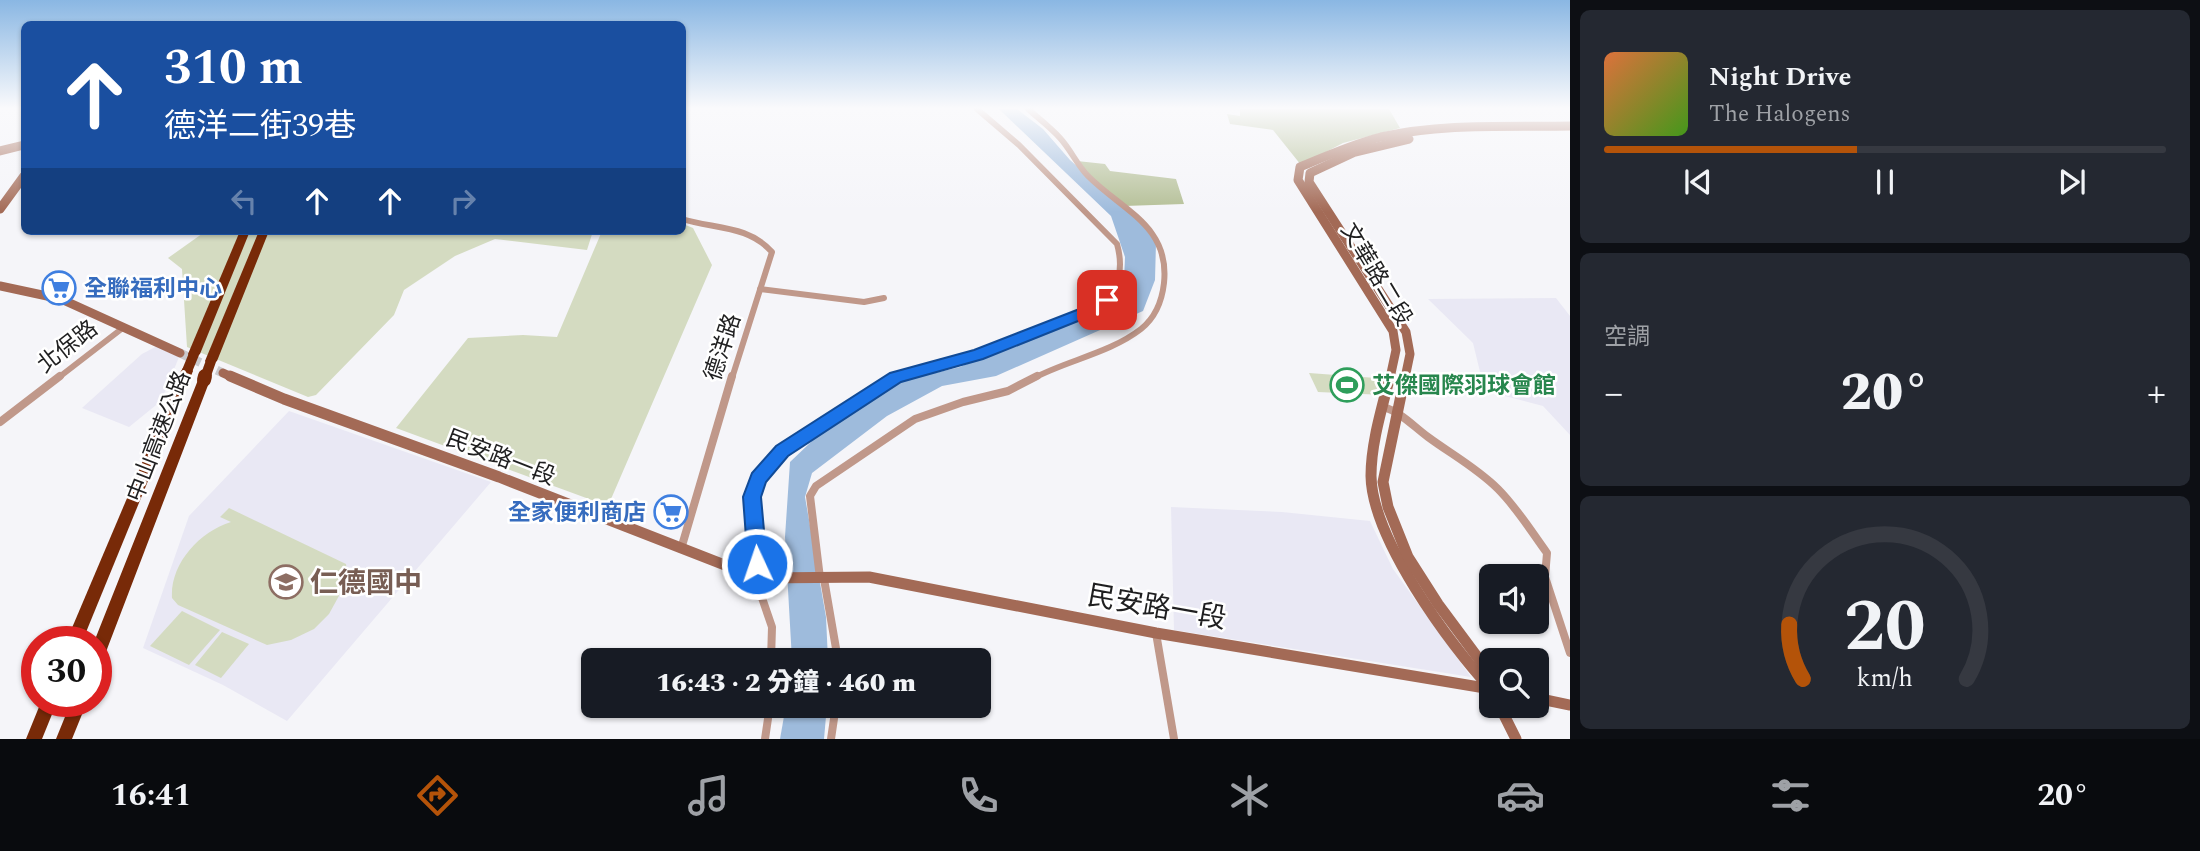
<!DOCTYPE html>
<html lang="zh-TW">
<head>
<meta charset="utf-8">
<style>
  :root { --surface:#171b24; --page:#242831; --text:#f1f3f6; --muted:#9ea1a6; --line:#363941; --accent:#b45309 }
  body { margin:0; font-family:Spectral,"Noto Sans TC",serif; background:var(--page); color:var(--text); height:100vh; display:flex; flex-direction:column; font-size:26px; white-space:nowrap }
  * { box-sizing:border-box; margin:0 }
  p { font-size:23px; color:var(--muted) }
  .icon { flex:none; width:38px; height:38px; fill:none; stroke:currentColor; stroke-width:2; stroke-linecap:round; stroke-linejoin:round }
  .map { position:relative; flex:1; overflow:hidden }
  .drawer { display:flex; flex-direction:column; gap:10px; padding:10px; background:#0d0f14; width:630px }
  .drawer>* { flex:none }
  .hud { position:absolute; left:21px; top:21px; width:665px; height:214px; border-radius:10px; box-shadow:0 2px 5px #0004; background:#1a4fa0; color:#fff; overflow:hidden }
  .tools { position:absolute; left:1479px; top:564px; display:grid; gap:14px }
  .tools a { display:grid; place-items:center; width:70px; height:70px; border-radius:10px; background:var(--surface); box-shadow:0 2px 5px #0004; font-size:35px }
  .speed { position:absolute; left:21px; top:626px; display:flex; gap:14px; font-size:35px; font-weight:700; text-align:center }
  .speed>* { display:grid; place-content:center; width:91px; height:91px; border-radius:50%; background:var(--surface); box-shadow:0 2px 5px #0004; line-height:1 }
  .speed .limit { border:10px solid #d22; background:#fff; color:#111 }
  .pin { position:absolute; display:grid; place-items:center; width:60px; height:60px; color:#fff; margin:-30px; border-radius:14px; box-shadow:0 4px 10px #0006 }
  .me { position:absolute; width:77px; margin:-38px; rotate:357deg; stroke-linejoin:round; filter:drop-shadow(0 0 5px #0008) }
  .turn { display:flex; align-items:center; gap:24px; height:147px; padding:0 28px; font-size:32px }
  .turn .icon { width:91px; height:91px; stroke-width:2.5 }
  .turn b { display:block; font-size:49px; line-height:60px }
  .lanes { display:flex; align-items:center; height:66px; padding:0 28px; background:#0003; justify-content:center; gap:35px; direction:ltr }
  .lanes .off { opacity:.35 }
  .big { font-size:52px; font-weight:800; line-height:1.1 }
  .drawer .widget { flex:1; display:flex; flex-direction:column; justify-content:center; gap:10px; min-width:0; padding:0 24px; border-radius:10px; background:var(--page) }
  .drawer .dial { align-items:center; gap:0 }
  .dial svg { height:182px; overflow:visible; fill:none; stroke:var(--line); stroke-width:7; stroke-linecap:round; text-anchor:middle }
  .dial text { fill:var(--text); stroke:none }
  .song { display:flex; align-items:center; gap:21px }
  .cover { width:84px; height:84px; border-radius:10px; background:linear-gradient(135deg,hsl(20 70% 55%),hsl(100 70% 35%)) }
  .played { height:7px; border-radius:4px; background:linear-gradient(90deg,var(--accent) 45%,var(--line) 45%) }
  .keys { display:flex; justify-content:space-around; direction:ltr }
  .heat { display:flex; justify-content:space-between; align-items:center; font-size:38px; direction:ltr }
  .trip { position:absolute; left:581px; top:648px; width:410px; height:70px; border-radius:10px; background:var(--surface); box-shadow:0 2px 5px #0004; font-weight:800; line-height:70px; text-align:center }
  .tab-bar { display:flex; height:112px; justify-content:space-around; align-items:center; background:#090b0e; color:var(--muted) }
  .tab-bar .icon { width:49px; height:49px }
  .tab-bar .active { color:var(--accent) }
  .tab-bar b { font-size:32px; color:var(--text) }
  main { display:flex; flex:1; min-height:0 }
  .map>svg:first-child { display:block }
  .built { fill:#e9e8f4 }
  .green { fill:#d4dbc1 }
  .forest { fill:#b4bf96 }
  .water { fill:#9ebbdc }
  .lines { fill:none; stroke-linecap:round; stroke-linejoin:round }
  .secondary-tunnel { stroke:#cacace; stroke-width:9; stroke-dasharray:9 4.5; stroke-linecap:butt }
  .street-far1 { stroke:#c0988a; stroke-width:6 }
  .street { stroke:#c0988a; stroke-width:8 }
  .secondary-far1 { stroke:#a36a56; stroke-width:9 }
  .secondary { stroke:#a36a56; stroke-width:11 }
  .highway { fill:#782a08; fill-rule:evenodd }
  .highway-bridge-far1 { stroke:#782a08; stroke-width:10 }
  .highway-bridge { stroke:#782a08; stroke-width:14 }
  .route { fill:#1a73e8; stroke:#114b97; stroke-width:2 }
  .labels { text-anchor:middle; stroke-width:5; stroke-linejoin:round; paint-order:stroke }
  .street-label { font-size:23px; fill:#1f1f20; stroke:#fff }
  .shop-label { font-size:23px; font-weight:bold; fill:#366cbe; stroke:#fff; text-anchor:start }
  .leisure-label { font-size:23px; font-weight:bold; fill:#27864d; stroke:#fff; text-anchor:start }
  .near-education-label { font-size:28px; font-weight:bold; fill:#785e54; stroke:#fff; text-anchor:start }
  .near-street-label { font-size:28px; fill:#1f1f20; stroke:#fff }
</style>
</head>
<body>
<main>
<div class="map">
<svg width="1570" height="739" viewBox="0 0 1570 739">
  <rect width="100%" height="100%" fill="#f5f5f9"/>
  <g class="built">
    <polygon points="1556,298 1570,316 1570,435 1543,406 1501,395 1482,380 1473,343 1428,299"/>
    <polygon points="159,345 179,357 161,401 129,427 82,408 142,354"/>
    <polygon points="289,411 491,482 287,721 223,685 143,648 189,516"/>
    <polygon points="1171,507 1282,512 1370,521 1393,569 1471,677 1174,630"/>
  </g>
  <g class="green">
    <polygon points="683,224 693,228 712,265 608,506 396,428 468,338 523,335 557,337 602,231 682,231"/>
    <polygon points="206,231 593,231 587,250 495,239 455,256 404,290 394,315 316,395 308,397 187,347 182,269 168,258"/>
    <polygon points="1309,373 1376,378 1384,395 1318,392"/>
    <path d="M229 508 346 564 347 573 340 594 329 614 314 629 291 640 267 645 178 605 172 598C170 564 199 532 231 522L220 517Z"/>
    <polygon points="182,611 220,630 189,665 150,646"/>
    <polygon points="222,632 249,644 221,678 195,665"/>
  </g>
  <g class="forest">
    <polygon points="1240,109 1389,109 1400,128 1343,143 1301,165 1273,130 1230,124 1227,114 1240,116"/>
    <polygon points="1077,161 1105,164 1110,171 1176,179 1184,204 1124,206 1108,194"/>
  </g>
  <g class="water">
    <polygon points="999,109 1017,109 1043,129 1070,160 1141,223 1156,243 1155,280 1143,311 996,376 942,386 887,416 812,473 805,497 826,617 828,660 792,660 785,537 790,462 832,422 893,383 960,367 1062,324 1086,318 1115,302 1120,295 1124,281 1125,257 1111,216"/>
    <polygon points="786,705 827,705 824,739 780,739"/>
  </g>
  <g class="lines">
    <polyline class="secondary-tunnel" points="180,353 223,373"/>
    <g class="street-far1">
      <path d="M1028 109C1038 118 1050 127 1060 138 1071 150 1077 165 1088 176 1123 211 1170 226 1164 283 1162 301 1156 317 1141 329 1110 353 1068 360 1034 378"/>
      <path d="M682 219C714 229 748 225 772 252L732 378"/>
      <polyline points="760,289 864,302 884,298"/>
      <polyline points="58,378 124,327"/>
      <path d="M895 378 978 355 1099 306C1119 290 1124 269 1117 244L1019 145 977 109"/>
    </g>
    <g class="street">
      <path d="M1384 407C1402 413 1413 426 1428 437 1451 454 1477 468 1498 489 1517 508 1531 531 1547 553L1545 577 1570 653"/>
      <polyline points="0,422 60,376"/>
      <polyline points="681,549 732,376"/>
      <polyline points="820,578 810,496 816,486 915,419 963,402 1008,391 1037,376"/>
      <polyline points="824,579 838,660"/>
      <polyline points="1156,633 1174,739"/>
      <polyline points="771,660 772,627 760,592 762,579 757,564 752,497 765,469 782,451 899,376"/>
      <polyline points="765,739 770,705"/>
      <polyline points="831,739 836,705"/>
    </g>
    <g class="secondary-far1">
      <polyline points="0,151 24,145"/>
      <polyline points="0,209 24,176"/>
      <polyline points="0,286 61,299 180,353"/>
      <polyline points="223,373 234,378"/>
      <path d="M1390 378 1396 350 1393 331 1298 180 1300 167C1326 156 1353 144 1381 137 1443 123 1507 127 1570 126"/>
      <polyline points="1405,378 1410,354 1406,332 1309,182 1310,173 1355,152 1409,139"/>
    </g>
    <g class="secondary">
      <polyline points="230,376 284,399 499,477 758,578 869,577 1156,633 1491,689"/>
      <path d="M1390 376C1382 408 1371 443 1371 476 1372 538 1449 644 1491 689"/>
      <polyline points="1405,376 1383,482 1388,507 1408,557 1438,604 1487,670 1491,688"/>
      <polyline points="1536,698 1570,705"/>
      <polyline points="1499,705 1516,739"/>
    </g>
    <g class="highway">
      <polygon points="240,231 250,231 200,354 194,359 190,357 188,354"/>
      <polygon points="259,231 269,231 217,361 211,366 207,364 205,361"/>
      <polygon points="187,366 191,368 193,371 82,642 66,642 181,371 183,368"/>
      <polygon points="204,375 208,377 210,380 104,657 102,662 96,665 96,642 94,642 198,380 200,377"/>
      <polygon points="41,702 57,702 42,739 26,739"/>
      <polygon points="71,702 87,702 72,739 56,739"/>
    </g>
    <g class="highway-bridge-far1">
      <polyline points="187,371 194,354"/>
      <polyline points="205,378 211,361"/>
    </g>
    <polyline class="highway-bridge" points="204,380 205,376"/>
  </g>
  <linearGradient id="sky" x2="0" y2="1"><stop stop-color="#8ab7e3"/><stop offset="0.51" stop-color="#fafafc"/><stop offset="1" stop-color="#fafafc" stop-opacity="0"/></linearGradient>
  <rect width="1570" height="212" fill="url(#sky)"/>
  <polygon class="route" points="1107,294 1115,300 1093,315 983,359 901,382 788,456 766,482 761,497 767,564 764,570 757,572 750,570 748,564 743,497 752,473 776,446 890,373 974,350 1082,308"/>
  <defs>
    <symbol id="supermarket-ring" viewBox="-11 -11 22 22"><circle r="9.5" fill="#fff" stroke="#3f7fe0" stroke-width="1.5"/><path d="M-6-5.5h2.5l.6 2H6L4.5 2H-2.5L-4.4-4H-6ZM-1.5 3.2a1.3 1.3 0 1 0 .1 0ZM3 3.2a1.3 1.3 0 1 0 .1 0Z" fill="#3f7fe0"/></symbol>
    <symbol id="stadium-ring" viewBox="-11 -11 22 22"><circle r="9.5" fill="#fff" stroke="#2e9e5b" stroke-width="1.5"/><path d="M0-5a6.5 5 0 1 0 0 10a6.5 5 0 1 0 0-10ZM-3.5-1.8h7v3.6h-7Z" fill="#2e9e5b"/></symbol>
    <symbol id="school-ring" viewBox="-11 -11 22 22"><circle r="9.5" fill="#fff" stroke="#8d6e63" stroke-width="1.5"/><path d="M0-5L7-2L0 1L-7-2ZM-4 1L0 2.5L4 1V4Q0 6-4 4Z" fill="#8d6e63"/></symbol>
  </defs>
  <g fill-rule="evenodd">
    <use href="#supermarket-ring" x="40" y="269" width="38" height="38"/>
    <use href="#stadium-ring" x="1328" y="366" width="38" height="38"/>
    <use href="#supermarket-ring" x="652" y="493" width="38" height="38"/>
    <use href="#school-ring" x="267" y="563" width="38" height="38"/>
  </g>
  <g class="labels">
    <g class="street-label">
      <text transform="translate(1377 274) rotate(59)" y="8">文華路二段</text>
      <text transform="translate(67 346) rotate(-38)" y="8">北保路</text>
      <text transform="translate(722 347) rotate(-72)" y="8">德洋路</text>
      <text transform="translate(158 436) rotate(-69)" y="8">中山高速公路</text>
      <text transform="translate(501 457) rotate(21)" y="8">民安路一段</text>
    </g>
    <g class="shop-label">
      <text x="84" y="296">全聯福利中心</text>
      <text x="646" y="520" text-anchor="end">全家便利商店</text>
    </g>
    <g class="leisure-label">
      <text x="1372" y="393">艾傑國際羽球會館</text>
    </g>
    <g class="near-education-label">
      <text x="310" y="592">仁德國中</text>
    </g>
    <g class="near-street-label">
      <text transform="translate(1157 606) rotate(10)" y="10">民安路一段</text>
    </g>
  </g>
</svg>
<div class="tools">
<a><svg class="icon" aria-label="sound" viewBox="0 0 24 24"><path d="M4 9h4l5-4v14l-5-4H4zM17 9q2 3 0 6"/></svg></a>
<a><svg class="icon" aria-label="search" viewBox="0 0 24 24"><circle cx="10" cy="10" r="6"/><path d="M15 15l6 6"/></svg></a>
</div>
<div class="speed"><div class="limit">30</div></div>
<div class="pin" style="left:1107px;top:300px;background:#d93025"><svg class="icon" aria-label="arrive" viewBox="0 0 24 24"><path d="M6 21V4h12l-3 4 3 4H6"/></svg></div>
<svg class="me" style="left:757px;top:564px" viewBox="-20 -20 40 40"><circle r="17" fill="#1a73e8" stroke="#fff" stroke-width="3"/><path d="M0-11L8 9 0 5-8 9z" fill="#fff"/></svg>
<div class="trip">16:43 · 2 分鐘 · 460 m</div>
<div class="hud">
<div class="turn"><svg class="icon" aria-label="ahead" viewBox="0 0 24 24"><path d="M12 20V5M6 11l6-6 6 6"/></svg><div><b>310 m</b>德洋二街39巷</div></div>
<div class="lanes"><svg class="icon off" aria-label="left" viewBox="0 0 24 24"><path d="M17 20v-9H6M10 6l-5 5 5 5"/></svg><svg class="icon" aria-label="ahead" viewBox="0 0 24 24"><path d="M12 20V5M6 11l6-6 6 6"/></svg><svg class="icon" aria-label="ahead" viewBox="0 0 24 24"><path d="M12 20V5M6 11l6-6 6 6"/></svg><svg class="icon off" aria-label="right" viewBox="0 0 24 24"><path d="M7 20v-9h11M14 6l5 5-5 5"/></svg></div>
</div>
</div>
<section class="drawer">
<div class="widget">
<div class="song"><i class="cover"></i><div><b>Night Drive</b><p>The Halogens</p></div></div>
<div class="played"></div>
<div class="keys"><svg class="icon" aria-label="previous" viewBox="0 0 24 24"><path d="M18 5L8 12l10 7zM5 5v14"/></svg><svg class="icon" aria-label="pause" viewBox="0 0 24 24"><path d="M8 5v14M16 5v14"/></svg><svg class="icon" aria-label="next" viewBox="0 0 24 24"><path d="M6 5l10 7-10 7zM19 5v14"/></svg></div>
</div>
<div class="widget"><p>空調</p>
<div class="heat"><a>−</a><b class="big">20°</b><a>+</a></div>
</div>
<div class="widget dial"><svg viewBox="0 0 100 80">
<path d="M14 69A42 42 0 1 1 86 69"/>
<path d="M14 69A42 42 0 0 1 8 45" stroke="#b45309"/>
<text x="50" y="56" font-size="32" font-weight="700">20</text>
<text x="50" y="72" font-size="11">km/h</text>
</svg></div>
</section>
</main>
<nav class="tab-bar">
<b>16:41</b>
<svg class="icon active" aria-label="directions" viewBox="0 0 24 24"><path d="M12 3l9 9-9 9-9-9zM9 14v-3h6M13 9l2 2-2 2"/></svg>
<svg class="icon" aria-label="music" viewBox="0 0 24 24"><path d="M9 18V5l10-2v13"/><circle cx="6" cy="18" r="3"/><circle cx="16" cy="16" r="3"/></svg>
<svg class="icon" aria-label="phone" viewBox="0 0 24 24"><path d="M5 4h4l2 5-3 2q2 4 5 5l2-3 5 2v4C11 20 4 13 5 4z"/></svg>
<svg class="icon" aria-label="climate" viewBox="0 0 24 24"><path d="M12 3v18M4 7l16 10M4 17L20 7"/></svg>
<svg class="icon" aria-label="car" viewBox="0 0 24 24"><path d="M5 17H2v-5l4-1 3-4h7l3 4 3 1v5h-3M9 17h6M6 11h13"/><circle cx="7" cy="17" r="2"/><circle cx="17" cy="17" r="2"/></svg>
<svg class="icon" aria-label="filters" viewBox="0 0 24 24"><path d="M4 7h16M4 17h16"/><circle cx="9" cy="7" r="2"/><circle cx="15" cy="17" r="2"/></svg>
<b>20°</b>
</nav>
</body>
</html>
